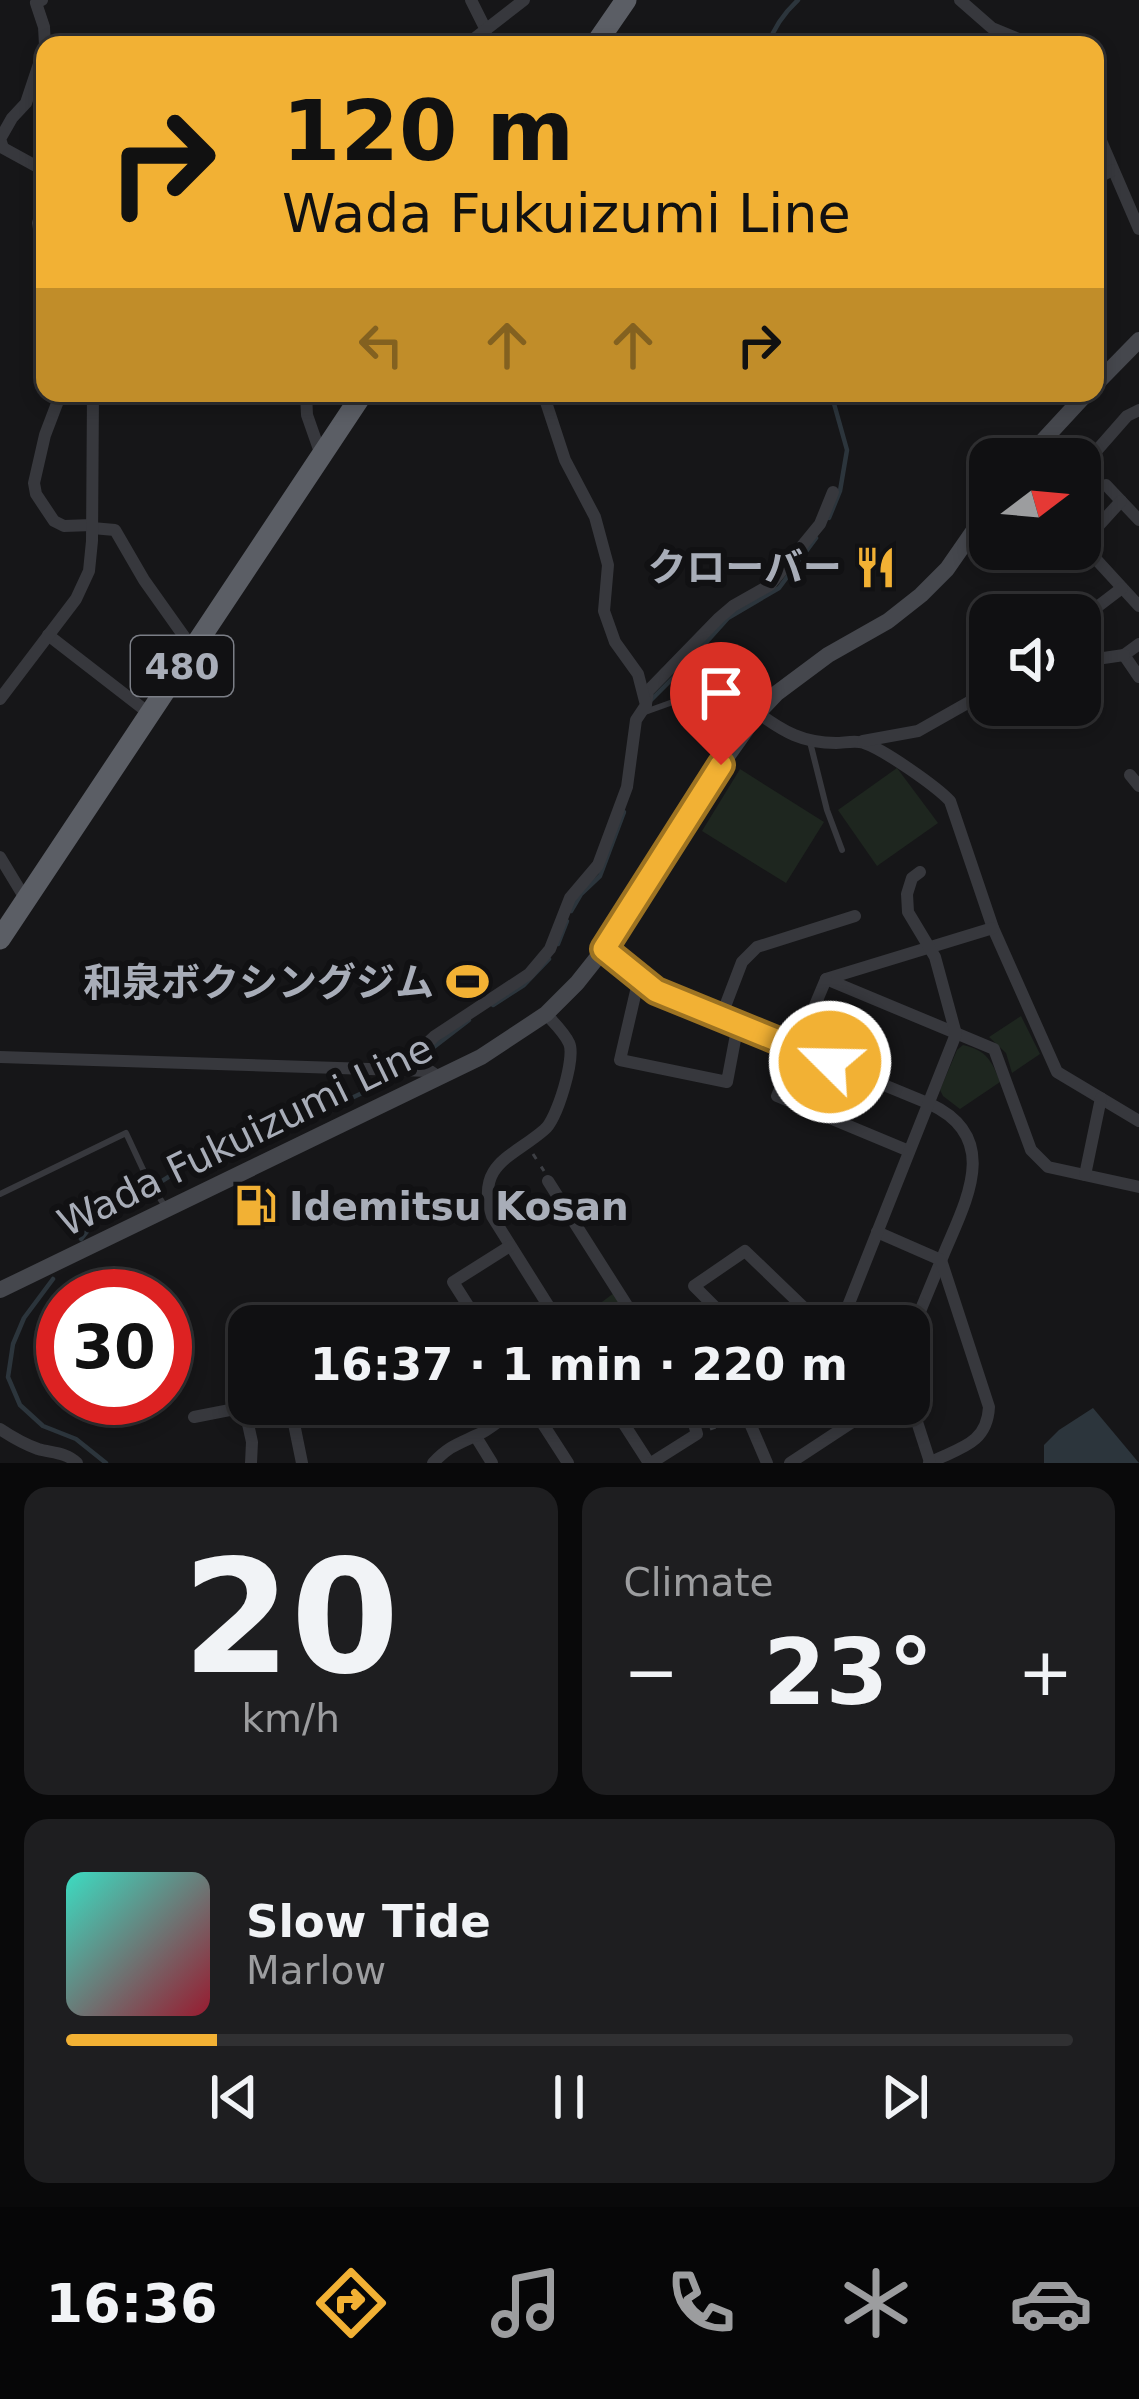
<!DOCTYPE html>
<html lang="en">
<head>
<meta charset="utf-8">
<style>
  :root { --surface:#101012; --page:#1e1e20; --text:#f1f3f6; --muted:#9c9d9f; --line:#303032; --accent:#f2b134 }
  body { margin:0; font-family:"DejaVu Sans","Noto Sans JP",sans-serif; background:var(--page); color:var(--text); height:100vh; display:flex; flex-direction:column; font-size:45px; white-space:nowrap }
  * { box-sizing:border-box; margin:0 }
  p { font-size:39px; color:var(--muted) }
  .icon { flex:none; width:66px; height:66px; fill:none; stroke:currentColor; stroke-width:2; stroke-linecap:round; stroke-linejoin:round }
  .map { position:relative; height:1463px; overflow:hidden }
  .details { display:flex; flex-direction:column; gap:24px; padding:24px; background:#09090a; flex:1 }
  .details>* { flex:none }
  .guide { position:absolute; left:36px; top:36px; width:1068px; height:366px; border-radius:24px; box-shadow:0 6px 18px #0003,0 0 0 3px var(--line); background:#f2b134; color:#111; overflow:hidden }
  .needle { width:78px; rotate:74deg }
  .tools { position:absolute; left:969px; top:438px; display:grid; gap:24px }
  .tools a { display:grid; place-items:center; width:132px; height:132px; border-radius:24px; background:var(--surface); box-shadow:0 6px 18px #0003,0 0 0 3px var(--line); font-size:60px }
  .speed { position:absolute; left:36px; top:1269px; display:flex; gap:24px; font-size:60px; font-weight:700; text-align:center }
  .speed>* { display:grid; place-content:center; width:156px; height:156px; border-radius:50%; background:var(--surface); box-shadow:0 6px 18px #0003,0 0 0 3px var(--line); line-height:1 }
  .speed .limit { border:18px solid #d22; background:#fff; color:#111 }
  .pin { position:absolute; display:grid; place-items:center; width:102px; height:102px; color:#fff; margin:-123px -51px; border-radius:50% 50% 50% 0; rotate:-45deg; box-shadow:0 0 12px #0007 }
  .pin .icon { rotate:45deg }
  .me { position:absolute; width:132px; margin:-66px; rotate:293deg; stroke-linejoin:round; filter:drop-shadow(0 0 9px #0008) }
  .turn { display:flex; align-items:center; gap:42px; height:252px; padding:0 48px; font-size:54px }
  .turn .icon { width:156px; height:156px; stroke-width:2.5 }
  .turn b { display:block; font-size:84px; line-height:102px }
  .lanes { display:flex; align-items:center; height:114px; padding:0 48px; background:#0003; justify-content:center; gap:60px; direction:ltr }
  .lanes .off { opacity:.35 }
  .big { font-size:90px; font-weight:700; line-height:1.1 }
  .details .widget { flex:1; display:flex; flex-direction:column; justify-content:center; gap:18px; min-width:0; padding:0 42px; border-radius:24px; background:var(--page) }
  .details .dial { align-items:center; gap:0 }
  .dial b { font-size:156px; line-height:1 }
  .song { display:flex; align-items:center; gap:36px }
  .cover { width:144px; height:144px; border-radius:18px; background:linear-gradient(135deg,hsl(170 70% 55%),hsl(350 70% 35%)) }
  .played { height:12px; border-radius:6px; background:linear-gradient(90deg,var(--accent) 15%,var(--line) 15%) }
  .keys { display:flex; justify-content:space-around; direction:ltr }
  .heat { display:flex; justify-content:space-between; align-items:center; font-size:66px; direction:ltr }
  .details .tiles { flex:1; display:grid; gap:24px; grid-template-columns:1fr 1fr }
  .widget:last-child { grid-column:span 2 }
  .trip { position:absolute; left:228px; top:1305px; width:702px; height:120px; border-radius:24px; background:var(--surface); box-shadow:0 6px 18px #0003,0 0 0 3px var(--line); font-weight:700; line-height:120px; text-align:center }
  .tabs { display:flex; height:192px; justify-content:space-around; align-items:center; background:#060607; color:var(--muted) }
  .tabs .icon { width:84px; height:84px }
  .tabs .current { color:var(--accent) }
  .tabs b { font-size:54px; color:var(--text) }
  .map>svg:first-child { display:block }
  .green { fill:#1e261f }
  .water { fill:#2c353c }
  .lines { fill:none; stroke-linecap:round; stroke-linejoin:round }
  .stream { stroke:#2c353c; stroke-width:4.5 }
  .path { stroke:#3d3f44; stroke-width:3; stroke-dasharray:6 9; stroke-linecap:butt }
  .service { stroke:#37383d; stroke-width:6 }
  .minor { stroke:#37383d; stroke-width:12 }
  .secondary { stroke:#45474d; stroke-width:16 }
  .trunk { stroke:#5b5e65; stroke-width:21 }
  .route-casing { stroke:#9d7322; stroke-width:30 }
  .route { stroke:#f2b134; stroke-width:21 }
  .labels { text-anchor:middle; stroke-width:12; stroke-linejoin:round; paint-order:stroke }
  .shield { fill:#111113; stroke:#7b7e86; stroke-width:3 }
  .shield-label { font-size:36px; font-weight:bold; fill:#a8adb8 }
  .poi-label { font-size:39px; font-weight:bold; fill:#a8adb8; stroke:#111113; text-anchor:end }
  .street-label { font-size:39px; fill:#a8adb8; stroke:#111113 }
</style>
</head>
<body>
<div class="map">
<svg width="1139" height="1463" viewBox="0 0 1139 1463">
  <rect width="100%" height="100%" fill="#161618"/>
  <g class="green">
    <polygon points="897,768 938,823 877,866 838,810"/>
    <polygon points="740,769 824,822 786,883 702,831"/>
    <polygon points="1021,1016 1040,1054 1012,1073 1006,1053 989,1037"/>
    <path d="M963 1045C986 1050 992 1061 1000 1082L960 1109 943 1096 940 1090 957 1050Z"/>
    <polygon points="614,1293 630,1317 622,1326 570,1326"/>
  </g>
  <polygon class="water" points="1093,1408 1139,1463 1044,1463 1044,1445 1059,1430"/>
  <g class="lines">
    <g class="stream">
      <path d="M768 45C774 27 784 13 798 0"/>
      <polyline points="829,518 840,491 847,450 831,393"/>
      <polyline points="651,700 684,667 728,618 779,588 816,538"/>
      <polyline points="571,911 581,894 600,876 624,812"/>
      <polyline points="558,944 567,921"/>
      <polyline points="493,1005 524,985 549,959"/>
      <polyline points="430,1050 469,1020"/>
      <polyline points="81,1239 92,1225 205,1154 273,1135 394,1078"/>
      <polyline points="53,1279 24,1318 13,1344 8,1377 20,1405 43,1426 76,1439 106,1463"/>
    </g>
    <g class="path">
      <polyline points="533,1154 544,1171"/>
      <polyline points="710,1429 735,1420"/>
    </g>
    <g class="service">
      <polyline points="645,712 737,679"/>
      <polyline points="810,742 827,810 842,850"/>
      <polyline points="0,1194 126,1133 147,1178 166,1208"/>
    </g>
    <g class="minor">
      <polyline points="42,0 36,3 44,27 45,45"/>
      <polyline points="471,0 486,30"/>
      <polyline points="960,0 992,28 1033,45"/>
      <polyline points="466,45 524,0"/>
      <polyline points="45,46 26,103 12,118 0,139 3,148 45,171"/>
      <polyline points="1095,127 1139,229"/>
      <polyline points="1095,179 1113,170"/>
      <polyline points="45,203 38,223 45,262"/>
      <polyline points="61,393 45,435 34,483 36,494 54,521 64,526 92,525"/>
      <polyline points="306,393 307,415 321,455"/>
      <polyline points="1091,457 1127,416 1139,410"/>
      <polyline points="1106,485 1139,520"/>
      <polyline points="1121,501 1082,544 1139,606"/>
      <polyline points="92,528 115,530 144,580 193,649"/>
      <polyline points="1080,620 1122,588"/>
      <polyline points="48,635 150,714"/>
      <polyline points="1139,644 1124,655 1139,677"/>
      <polyline points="1083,661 1124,655"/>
      <polyline points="0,699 76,599 89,571 92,541 93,393"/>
      <polyline points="646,704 648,691 719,618 733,606 770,585 820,524 833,492"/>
      <path d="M758 713C784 732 803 743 836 743 844 743 856 740 864 743 883 749 936 786 950 801L993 928 1057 1072 1139 1121"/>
      <polyline points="863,741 918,731 971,701"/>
      <polyline points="1130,775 1139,786"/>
      <polyline points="0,857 26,900"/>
      <polyline points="993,928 826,979 994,1049 1031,1150 1048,1167 1139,1187"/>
      <path d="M604 949 656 991 930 1104C1001 1137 967 1199 945 1251 933 1280 921 1309 909 1338"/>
      <polyline points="639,978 620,1060 727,1082 738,1024"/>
      <polyline points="826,979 777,1096 909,1151"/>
      <path d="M546 1014C553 1022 564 1032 569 1043 576 1057 557 1120 544 1130 513 1157 475 1164 492 1216L561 1326"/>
      <polyline points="721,1017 742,962 757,947 855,916"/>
      <polyline points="0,1057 430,1071 439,1077"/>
      <polyline points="410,1070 420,1050 435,1036 529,974 550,949 570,898 598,865 627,787 636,720 646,705 638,674 615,642 604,611 608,565 595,517 565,460 543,393"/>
      <polyline points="1085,1175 1101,1098"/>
      <polyline points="548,1181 640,1326"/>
      <path d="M877 1232 941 1260 989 1407C987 1445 958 1448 929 1463"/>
      <polyline points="481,1326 453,1282 510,1246"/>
      <polyline points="734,1326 694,1286 745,1251 823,1326"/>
      <polyline points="840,1326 956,1034 935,957 908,912 907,894 912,878 920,872"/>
      <polyline points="909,1397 930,1462"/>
      <polyline points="290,1404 302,1463"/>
      <polyline points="530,1404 568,1463"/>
      <polyline points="611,1404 649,1463"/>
      <polyline points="766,1404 749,1421 767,1463"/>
      <polyline points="244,1406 252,1442 251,1463"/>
      <polyline points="194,1417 260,1404"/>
      <path d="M0 1429C12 1437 24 1444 38 1449 52 1453 66 1452 77 1463"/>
      <polyline points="476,1437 492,1463"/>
      <path d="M433 1463C449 1446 458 1444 477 1435 492 1429 507 1414 520 1404"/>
      <polyline points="651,1463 697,1434 688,1404"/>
      <polyline points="790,1463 860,1417 873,1404"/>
    </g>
    <g class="secondary">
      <polyline points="1095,385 1139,340"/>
      <polyline points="1026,459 1087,393"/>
      <polyline points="0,1290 481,1057 546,1014 577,983 604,949 721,765 758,713 777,693 828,655 888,621 921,595 947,569 990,507"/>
    </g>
    <g class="trunk">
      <polyline points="595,45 626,0"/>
      <polyline points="0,939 363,393"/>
    </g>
  </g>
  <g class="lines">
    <defs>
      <polyline id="route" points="721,765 604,949 656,991 830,1062"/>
    </defs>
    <use href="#route" class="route-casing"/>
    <use href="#route" class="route"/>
  </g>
  <defs>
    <symbol id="restaurant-bare" viewBox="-9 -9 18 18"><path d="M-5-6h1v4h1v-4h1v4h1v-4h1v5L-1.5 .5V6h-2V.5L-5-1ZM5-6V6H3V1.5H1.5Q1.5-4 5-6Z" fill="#f2b134" stroke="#111113" stroke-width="2.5" paint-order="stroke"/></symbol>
    <symbol id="stadium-bare" viewBox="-9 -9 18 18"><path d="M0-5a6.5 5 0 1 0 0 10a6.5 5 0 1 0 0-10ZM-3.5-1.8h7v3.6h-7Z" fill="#f2b134" stroke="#111113" stroke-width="2.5" paint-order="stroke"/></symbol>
    <symbol id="fuel-bare" viewBox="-9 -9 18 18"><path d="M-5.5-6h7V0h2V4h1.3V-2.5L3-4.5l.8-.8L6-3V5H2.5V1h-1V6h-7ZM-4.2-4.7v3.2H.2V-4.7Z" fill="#f2b134" stroke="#111113" stroke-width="2.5" paint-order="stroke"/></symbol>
  </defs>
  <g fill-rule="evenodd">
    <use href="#restaurant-bare" x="846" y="538" width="59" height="59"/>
    <use href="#stadium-bare" x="438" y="952" width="59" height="59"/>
    <use href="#fuel-bare" x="226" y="1176" width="59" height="59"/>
  </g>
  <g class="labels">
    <rect class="shield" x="131" y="636" width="102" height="60" rx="9"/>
    <g class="shield-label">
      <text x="182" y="679">480</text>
    </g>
    <g class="poi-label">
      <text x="842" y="581">クローバー</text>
      <text x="434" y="996">和泉ボクシングジム</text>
      <text x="289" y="1220" text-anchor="start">Idemitsu Kosan</text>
    </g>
    <g class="street-label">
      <text transform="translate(245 1135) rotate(-26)" y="14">Wada Fukuizumi Line</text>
    </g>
  </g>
</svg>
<div class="tools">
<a><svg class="needle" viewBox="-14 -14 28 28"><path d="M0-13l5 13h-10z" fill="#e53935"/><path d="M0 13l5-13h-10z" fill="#9c9d9f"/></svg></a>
<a><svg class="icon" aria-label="sound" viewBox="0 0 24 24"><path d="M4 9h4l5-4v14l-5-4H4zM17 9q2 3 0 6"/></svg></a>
</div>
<div class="speed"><div class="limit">30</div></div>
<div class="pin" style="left:721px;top:765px;background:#d93025"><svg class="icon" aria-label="arrive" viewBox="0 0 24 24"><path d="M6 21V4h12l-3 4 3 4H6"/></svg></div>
<svg class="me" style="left:830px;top:1062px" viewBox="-20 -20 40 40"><circle r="17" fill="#f2b134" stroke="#fff" stroke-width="3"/><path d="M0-11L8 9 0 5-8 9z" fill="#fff"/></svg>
<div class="trip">16:37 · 1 min · 220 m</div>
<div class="guide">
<div class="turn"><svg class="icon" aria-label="right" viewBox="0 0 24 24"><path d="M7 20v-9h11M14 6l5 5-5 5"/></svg><div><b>120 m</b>Wada Fukuizumi Line</div></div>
<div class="lanes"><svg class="icon off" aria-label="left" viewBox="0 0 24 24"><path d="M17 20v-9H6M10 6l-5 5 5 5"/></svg><svg class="icon off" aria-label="ahead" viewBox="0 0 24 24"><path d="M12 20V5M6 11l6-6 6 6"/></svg><svg class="icon off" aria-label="ahead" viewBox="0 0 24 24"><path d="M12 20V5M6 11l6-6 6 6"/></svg><svg class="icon" aria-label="right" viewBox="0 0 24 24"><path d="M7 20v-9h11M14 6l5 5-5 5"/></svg></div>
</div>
</div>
<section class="details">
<div class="tiles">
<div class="widget dial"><b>20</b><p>km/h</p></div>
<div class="widget"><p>Climate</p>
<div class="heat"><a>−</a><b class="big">23°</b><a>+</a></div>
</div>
<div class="widget">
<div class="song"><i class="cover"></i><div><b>Slow Tide</b><p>Marlow</p></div></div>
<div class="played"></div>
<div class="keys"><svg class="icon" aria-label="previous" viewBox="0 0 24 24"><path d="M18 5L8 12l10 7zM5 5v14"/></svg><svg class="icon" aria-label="pause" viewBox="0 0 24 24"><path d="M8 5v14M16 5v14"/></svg><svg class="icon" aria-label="next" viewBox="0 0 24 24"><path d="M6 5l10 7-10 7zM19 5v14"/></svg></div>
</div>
</div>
</section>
<nav class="tabs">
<b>16:36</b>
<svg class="icon current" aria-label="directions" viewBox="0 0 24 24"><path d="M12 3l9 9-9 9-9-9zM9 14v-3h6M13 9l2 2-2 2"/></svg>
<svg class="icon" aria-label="music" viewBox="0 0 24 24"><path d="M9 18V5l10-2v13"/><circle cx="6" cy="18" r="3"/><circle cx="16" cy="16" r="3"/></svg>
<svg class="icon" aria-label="phone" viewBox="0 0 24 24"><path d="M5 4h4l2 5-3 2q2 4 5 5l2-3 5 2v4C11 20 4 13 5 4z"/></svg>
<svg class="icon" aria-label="climate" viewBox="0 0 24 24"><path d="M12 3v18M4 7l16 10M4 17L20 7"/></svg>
<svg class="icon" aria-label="car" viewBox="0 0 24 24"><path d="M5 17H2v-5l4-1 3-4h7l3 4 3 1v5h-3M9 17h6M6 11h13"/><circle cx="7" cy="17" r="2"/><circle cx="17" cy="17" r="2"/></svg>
</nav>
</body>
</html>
